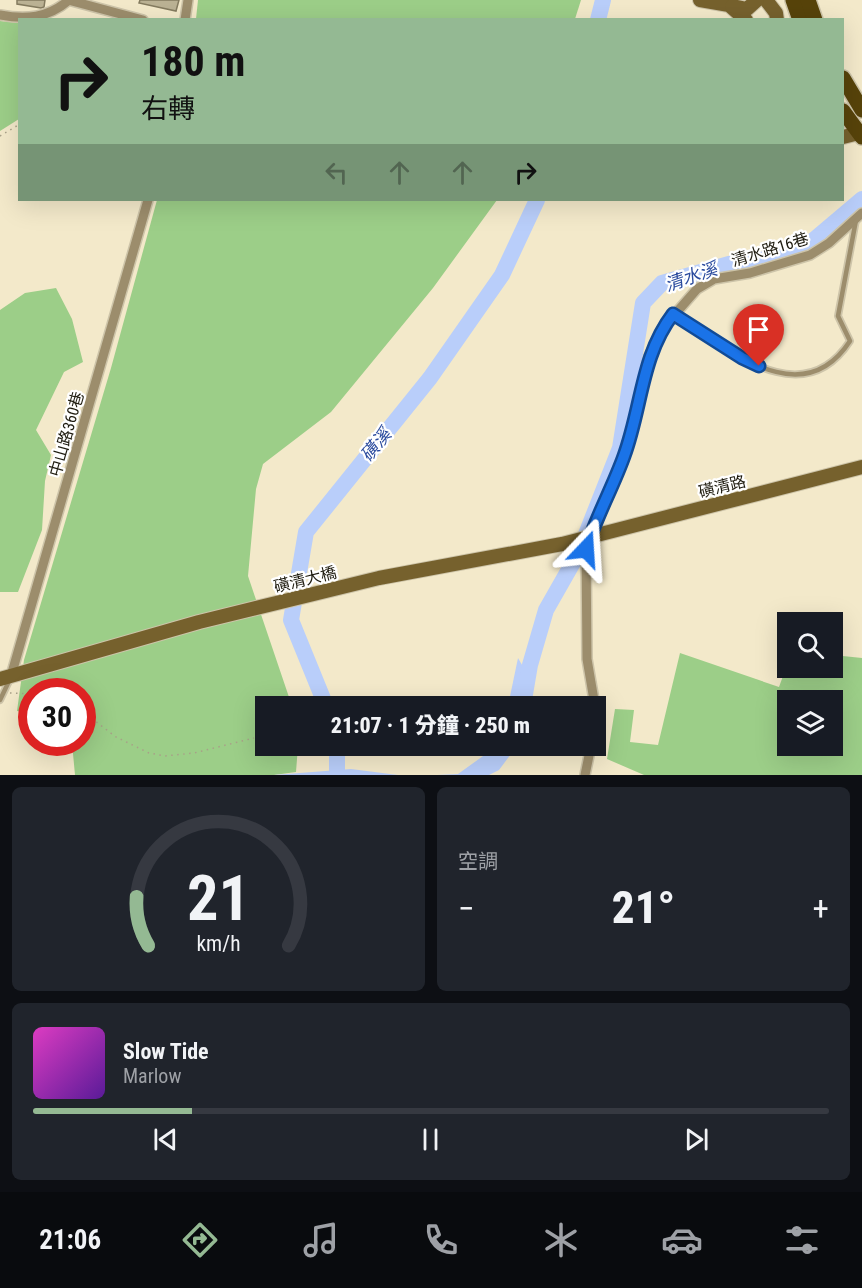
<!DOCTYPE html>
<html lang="zh-TW">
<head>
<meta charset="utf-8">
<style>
  :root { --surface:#171b24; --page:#20242c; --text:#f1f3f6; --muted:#9ea1a6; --line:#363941; --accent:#94b993 }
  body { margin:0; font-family:"Roboto Condensed","Noto Sans TC",sans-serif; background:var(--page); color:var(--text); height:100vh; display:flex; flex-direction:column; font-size:22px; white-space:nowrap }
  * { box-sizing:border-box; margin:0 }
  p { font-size:20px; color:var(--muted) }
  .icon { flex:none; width:33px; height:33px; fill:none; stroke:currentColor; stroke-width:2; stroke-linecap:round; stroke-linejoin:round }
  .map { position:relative; height:775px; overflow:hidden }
  .details { display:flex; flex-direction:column; gap:12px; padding:12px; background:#0d0f14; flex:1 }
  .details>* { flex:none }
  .top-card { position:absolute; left:18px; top:18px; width:826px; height:183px; border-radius:0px; box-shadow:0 6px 24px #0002; background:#94b993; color:#111; overflow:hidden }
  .tools { position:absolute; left:777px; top:612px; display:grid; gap:12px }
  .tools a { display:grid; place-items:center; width:66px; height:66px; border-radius:0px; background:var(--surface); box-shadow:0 6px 24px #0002; font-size:30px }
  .speed { position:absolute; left:18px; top:678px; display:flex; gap:12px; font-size:30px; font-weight:700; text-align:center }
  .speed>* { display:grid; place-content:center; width:78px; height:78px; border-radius:50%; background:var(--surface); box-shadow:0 6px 24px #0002; line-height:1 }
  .speed .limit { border:9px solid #d22; background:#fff; color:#111 }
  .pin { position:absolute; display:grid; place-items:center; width:51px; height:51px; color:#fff; margin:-62px -26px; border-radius:50% 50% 50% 0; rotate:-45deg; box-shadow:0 0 6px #0007 }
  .pin .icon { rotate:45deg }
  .me { position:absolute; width:66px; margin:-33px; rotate:20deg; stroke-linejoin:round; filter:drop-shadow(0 0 4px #0008) }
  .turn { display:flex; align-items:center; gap:21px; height:126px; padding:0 24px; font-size:27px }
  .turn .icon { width:78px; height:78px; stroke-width:2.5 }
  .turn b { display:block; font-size:42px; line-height:51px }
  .lanes { display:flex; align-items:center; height:57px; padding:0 24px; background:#0003; justify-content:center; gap:30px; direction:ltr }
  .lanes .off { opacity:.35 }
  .big { font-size:45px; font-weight:800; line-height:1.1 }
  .details .card { flex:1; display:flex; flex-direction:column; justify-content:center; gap:9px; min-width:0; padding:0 21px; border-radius:9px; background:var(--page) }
  .details .dial { align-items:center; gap:0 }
  .dial svg { height:156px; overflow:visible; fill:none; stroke:var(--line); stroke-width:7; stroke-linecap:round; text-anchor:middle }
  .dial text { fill:var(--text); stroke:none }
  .song { display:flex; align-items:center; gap:18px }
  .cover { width:72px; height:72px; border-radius:9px; background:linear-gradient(135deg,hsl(310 70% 55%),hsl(270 70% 35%)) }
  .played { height:6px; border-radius:3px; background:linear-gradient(90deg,var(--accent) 20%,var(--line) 20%) }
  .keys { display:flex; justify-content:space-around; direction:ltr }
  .heat { display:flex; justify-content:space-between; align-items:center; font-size:33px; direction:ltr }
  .details .tiles { flex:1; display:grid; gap:12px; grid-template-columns:1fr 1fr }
  .card:last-child { grid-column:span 2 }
  .trip { position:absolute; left:255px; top:696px; width:351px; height:60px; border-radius:0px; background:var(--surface); box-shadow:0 6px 24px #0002; font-weight:800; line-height:60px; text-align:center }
  .tabs { display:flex; height:96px; justify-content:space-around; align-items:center; background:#090b0e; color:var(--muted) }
  .tabs .icon { width:42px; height:42px }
  .tabs .on { color:var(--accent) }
  .tabs b { font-size:27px; color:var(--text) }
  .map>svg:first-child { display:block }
  .green { fill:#9cce88; fill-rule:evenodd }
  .water { fill:#b9cefa }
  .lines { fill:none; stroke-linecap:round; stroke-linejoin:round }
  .river { stroke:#b9cefa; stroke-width:16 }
  .building { fill:#bbb294; stroke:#847b5f; stroke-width:1.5 }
  .lane-casing { stroke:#cdc4a9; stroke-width:8 }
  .street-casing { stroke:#cdc4a9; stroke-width:12 }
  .secondary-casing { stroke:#cdc4a9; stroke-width:16 }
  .primary-casing { stroke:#cdc4a9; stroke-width:18 }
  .path { stroke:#a8a088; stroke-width:1.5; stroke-dasharray:1.5 4.5; stroke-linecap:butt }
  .lane { stroke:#9c8d6c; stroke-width:4.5 }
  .street { stroke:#9c8d6c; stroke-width:9 }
  .secondary { stroke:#76612d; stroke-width:14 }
  .primary { stroke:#57430a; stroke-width:15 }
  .route-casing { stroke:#114b97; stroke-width:15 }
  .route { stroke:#1a73e8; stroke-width:10 }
  .labels { text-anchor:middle; stroke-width:4.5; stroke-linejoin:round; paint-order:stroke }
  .street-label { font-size:16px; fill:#1f1c10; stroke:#fff }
  .water-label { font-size:18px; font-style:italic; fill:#2b4b9e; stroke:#fff }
</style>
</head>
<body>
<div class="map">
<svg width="862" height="775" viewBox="0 0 862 775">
  <rect width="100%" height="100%" fill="#f3e9ca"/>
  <g class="green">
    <polygon points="198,0 581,0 575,19 196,19"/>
    <polygon points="0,21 20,23 19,119 0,131"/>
    <polygon points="157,200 497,200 433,288 331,412 263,464 256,489 248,576 292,706 266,706 266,746 298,746 296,772 274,775 75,775 72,743 82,742 82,692 32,692 31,713 17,711 24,660 111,368"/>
    <polygon points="56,288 72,319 83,362 64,372 36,430 51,455 45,481 42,530 18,592 0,592 0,310 25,293"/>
    <path d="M680 653 779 687 787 665 788 668H832L833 655 862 658V775H644L607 759 615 709 634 710 630 742 658 745ZM832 700V746H788V700Z"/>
  </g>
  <g class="water">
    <polygon points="518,658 529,677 527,706 508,706"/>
    <polygon points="497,746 517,746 499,770 489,775 437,775 458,774"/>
    <polygon points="351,769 398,775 274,775"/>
  </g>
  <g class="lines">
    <g class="river">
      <polyline points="598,20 603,0"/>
      <polyline points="326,706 291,620 306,532 430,378 502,275 537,200"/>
      <polyline points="523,706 530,665 546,610 579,552 620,448 643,303 662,283 729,264 772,258 810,243 862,199"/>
      <polyline points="337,775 337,746"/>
    </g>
  </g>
  <g class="building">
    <polygon points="17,0 45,0 44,7 41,8 17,4"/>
    <polygon points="140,0 179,0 176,11 139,3"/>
  </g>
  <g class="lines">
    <defs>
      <g id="lane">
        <path d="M675 315C727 348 802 415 850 341L838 316 856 220"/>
        <polyline points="0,700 10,679"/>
      </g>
      <g id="street">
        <polyline points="68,0 143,20"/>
        <path d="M0 15C26 20 48 18 69 0"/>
        <polyline points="185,20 188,0"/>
        <polyline points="11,676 148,200"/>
        <polyline points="595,706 587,659 586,549 625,455 649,356 662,329 697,289 714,279 750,273 810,255 829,243 862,213"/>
        <polyline points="585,775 591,746"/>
      </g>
      <g id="secondary">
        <polyline points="700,0 729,5 746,20"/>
        <polyline points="766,0 776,13 777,20"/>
        <polyline points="732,6 747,9 757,0"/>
        <polyline points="843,137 859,133"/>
        <polyline points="0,679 199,622 379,578 562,544 862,467"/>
      </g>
      <g id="primary">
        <polyline points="793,0 800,20"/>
        <polyline points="808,0 815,20"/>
        <polyline points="843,78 862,110"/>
        <polyline points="843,111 862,137"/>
      </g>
    </defs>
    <use href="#lane" class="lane-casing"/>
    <use href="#street" class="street-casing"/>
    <use href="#secondary" class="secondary-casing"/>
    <use href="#primary" class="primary-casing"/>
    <g class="path">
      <polyline points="0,136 20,124"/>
      <polyline points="10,693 32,694"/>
      <polyline points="82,711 116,737 149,753 165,756 194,753 254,738"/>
    </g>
    <use href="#lane" class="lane"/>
    <use href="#street" class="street"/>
    <use href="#secondary" class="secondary"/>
    <use href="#primary" class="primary"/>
  </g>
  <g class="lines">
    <defs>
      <path id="route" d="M586 549C596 517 613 487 624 456 642 407 641 356 673 314L742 358 759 366"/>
    </defs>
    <use href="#route" class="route-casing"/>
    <use href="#route" class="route"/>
  </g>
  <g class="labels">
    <g class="street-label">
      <text transform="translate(770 249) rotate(-17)" y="6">清水路16巷</text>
      <text transform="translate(66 434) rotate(-74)" y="6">中山路360巷</text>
      <text transform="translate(722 486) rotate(-14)" y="6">磺清路</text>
      <text transform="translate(305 579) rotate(-14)" y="6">磺清大橋</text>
    </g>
    <g class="water-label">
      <text transform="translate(691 277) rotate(-19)" y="6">清水溪</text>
      <text transform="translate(376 445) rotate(-51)" y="6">磺溪</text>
    </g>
  </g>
</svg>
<div class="tools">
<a><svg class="icon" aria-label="search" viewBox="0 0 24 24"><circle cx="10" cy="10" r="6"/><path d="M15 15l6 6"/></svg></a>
<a><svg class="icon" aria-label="layers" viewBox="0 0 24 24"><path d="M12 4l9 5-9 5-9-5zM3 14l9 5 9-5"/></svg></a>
</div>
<div class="speed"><div class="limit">30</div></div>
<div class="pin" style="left:759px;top:366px;background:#d93025"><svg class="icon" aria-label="arrive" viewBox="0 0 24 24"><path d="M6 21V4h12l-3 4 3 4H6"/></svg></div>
<svg class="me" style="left:586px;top:549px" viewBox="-20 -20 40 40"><path d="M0-17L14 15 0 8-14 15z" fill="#1a73e8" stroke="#fff" stroke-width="4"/></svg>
<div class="trip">21:07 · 1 分鐘 · 250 m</div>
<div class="top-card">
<div class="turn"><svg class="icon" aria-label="right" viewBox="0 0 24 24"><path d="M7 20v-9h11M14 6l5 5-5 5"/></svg><div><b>180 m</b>右轉</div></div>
<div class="lanes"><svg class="icon off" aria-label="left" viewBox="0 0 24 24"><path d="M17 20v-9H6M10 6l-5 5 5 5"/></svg><svg class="icon off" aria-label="ahead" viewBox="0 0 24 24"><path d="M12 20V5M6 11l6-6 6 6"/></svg><svg class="icon off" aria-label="ahead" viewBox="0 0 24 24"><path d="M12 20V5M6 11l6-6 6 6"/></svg><svg class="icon" aria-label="right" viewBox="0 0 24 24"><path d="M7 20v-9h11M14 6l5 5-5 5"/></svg></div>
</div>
</div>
<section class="details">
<div class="tiles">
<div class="card dial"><svg viewBox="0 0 100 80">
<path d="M14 69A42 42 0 1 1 86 69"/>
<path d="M14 69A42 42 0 0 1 8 44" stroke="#94b993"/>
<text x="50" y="56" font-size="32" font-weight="700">21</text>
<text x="50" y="72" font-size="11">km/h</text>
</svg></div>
<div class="card"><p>空調</p>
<div class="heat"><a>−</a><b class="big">21°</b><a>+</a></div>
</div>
<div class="card">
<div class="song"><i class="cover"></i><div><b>Slow Tide</b><p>Marlow</p></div></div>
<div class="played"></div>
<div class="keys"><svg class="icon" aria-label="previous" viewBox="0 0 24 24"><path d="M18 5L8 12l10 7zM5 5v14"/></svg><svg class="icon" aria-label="pause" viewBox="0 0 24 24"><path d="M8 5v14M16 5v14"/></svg><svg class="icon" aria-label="next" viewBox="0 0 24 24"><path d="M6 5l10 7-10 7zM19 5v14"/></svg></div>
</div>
</div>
</section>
<nav class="tabs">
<b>21:06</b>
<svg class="icon on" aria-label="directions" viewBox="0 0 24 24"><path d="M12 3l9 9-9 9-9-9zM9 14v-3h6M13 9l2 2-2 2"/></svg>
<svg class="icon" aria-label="music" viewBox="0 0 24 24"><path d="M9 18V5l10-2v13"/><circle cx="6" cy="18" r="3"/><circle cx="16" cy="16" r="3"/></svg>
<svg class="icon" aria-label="phone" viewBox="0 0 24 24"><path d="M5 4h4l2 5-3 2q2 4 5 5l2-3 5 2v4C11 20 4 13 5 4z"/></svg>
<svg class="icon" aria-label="climate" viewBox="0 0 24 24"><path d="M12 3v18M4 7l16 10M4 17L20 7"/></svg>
<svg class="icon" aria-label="car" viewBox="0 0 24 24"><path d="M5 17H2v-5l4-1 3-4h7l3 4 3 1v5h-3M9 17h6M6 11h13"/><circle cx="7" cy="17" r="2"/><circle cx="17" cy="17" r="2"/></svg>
<svg class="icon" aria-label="filters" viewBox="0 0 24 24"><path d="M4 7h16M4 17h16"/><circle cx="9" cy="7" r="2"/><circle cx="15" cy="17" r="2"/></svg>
</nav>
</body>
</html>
